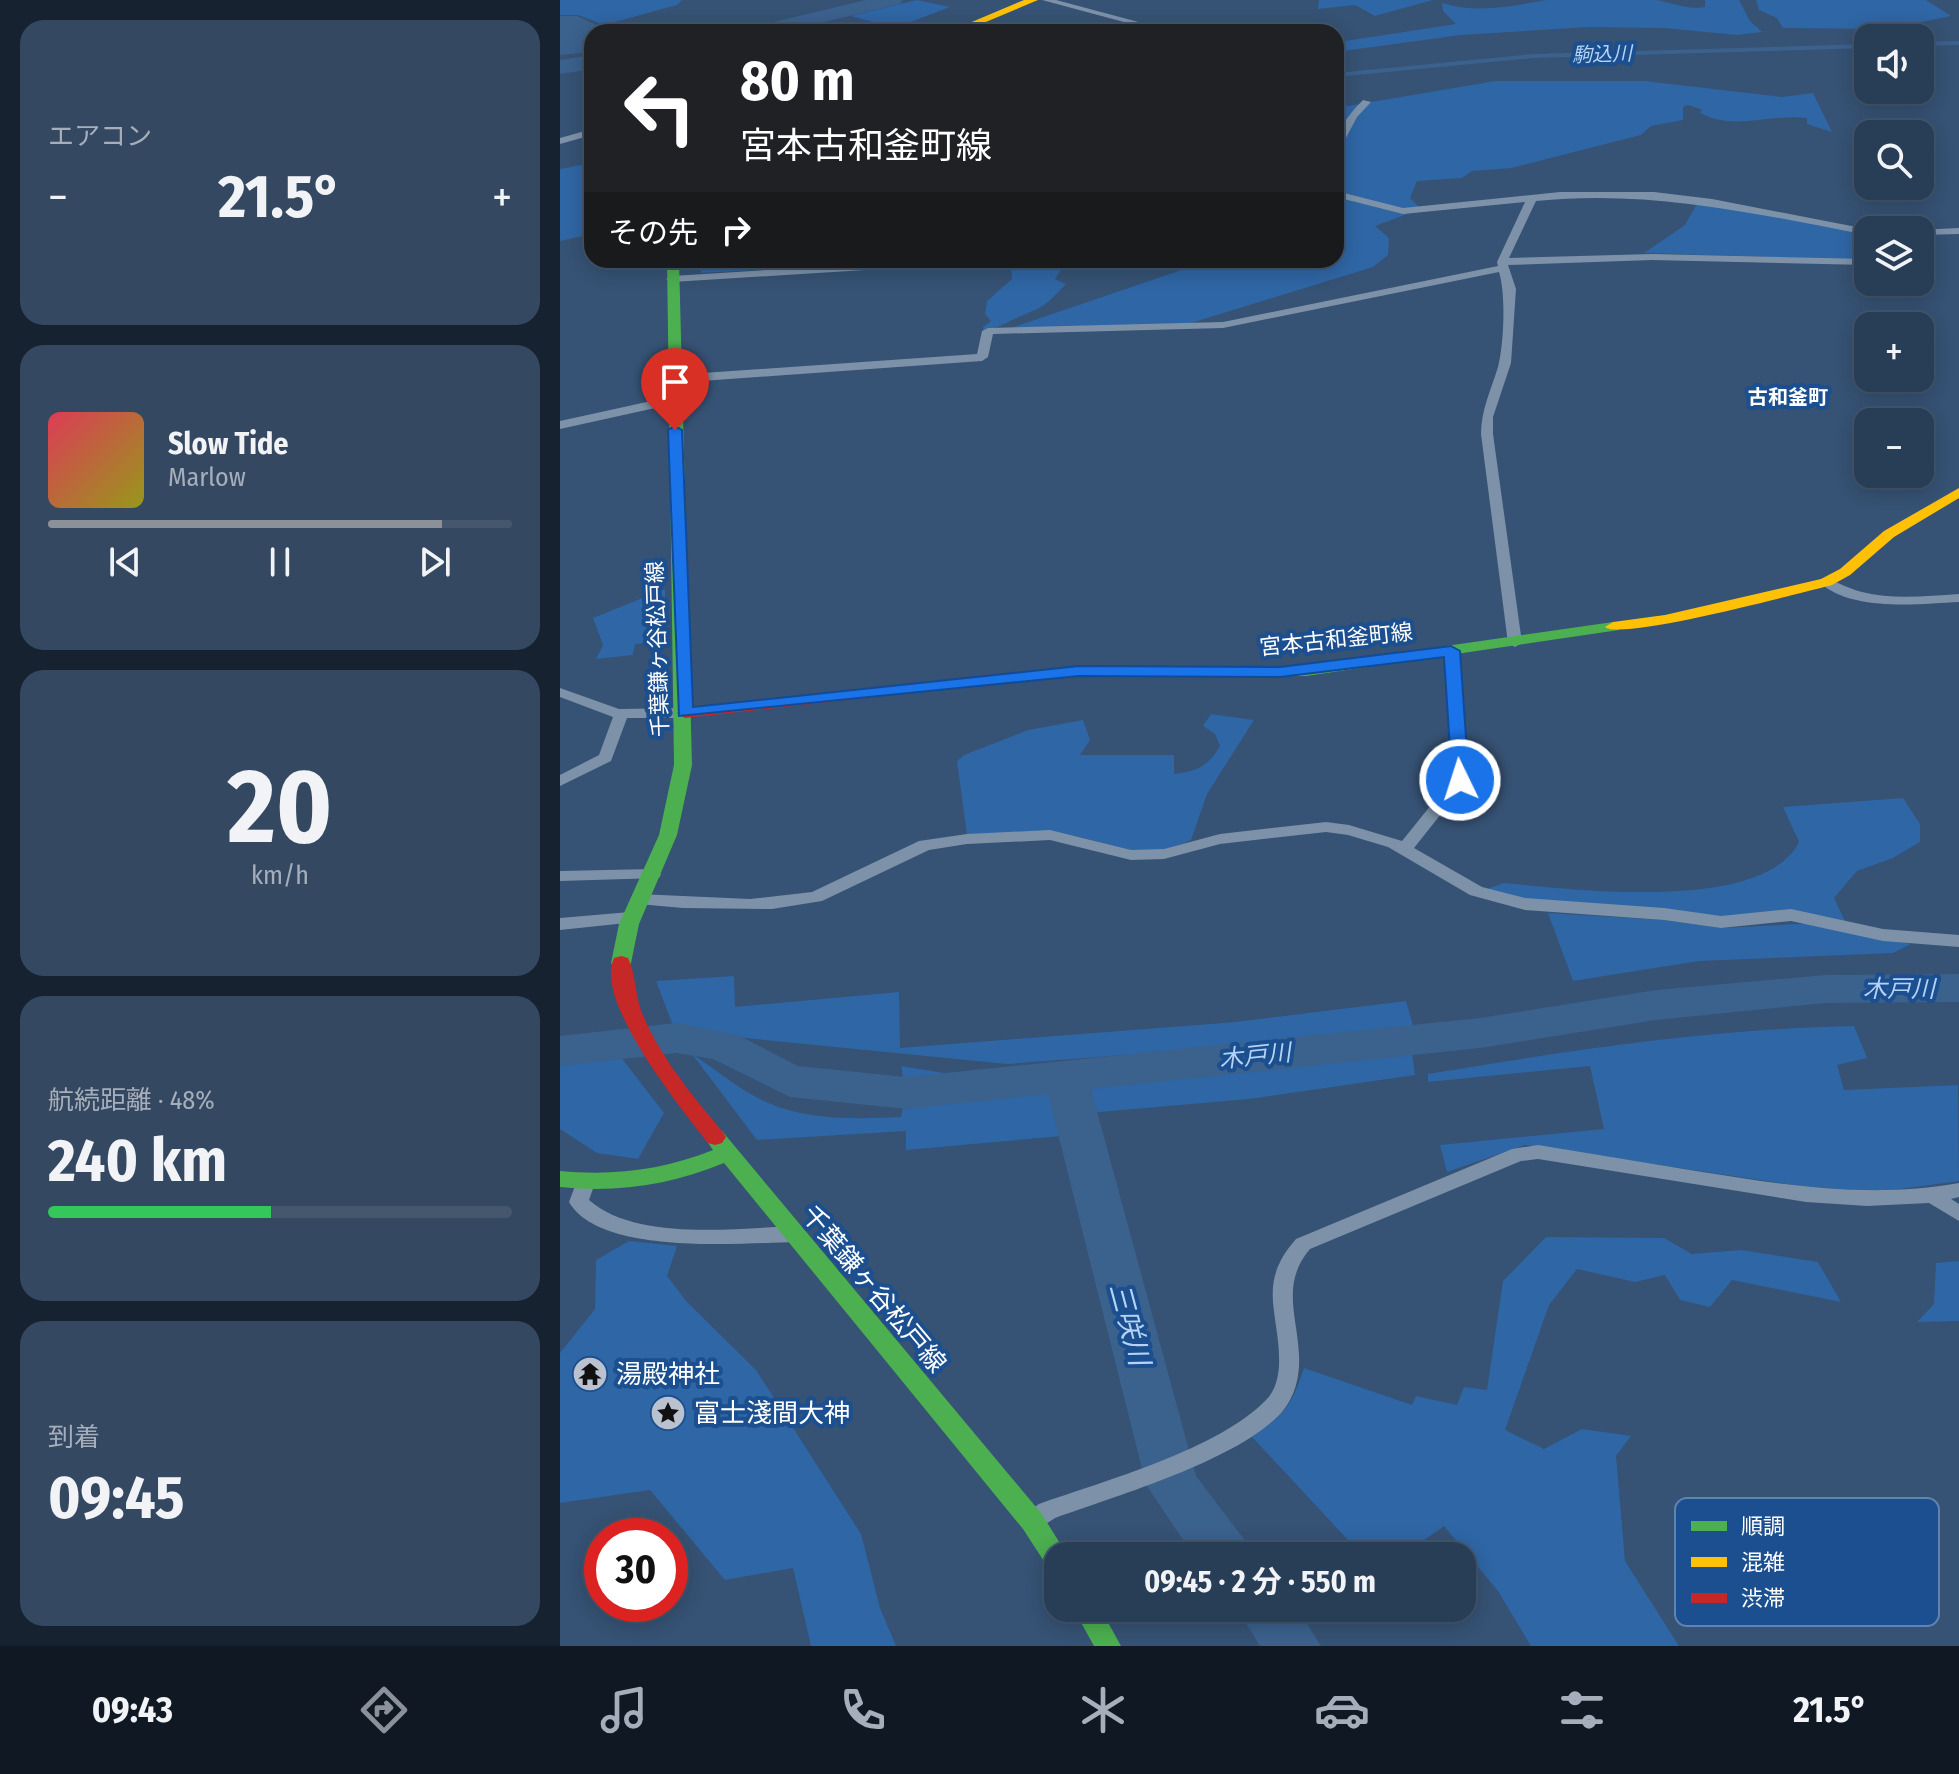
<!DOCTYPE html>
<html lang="ja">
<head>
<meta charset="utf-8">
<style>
  :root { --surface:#283e57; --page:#344961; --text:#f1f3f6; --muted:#a5aeba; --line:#44576d; --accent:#8c9099 }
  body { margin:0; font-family:"Fira Sans Condensed","Noto Sans JP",sans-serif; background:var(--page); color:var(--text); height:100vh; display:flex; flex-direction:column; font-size:30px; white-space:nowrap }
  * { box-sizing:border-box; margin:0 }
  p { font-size:26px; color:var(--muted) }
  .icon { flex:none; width:44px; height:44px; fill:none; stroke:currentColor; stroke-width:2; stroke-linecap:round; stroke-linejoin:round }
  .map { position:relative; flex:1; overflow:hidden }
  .side { display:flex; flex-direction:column; gap:20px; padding:20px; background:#162230; width:560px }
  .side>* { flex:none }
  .guide { position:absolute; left:24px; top:24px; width:760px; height:244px; border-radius:24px; box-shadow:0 4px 20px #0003,0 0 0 2px var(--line); background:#202124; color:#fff; overflow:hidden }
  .controls { position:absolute; left:1294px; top:24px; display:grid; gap:16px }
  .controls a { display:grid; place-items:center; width:80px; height:80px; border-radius:16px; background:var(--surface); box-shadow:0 4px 20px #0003,0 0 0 2px var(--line); font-size:40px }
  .speed { position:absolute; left:24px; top:1518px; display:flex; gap:16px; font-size:40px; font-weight:700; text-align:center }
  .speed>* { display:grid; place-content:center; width:104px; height:104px; border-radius:50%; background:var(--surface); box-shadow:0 4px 20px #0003,0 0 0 2px var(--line); line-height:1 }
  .speed .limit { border:12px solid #d22; background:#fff; color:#111 }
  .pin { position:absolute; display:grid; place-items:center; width:68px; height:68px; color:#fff; margin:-82px -34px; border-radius:50% 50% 50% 0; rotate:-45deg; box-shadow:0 0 8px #0007 }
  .pin .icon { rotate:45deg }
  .me { position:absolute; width:88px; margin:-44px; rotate:356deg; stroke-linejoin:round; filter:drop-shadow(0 0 6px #0008) }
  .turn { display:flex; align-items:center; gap:28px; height:168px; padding:0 24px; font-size:36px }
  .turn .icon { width:104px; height:104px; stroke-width:2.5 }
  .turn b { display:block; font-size:56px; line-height:68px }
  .then { display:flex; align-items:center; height:76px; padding:0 24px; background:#0003; gap:16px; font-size:30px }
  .big { font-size:60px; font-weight:700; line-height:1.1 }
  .side .tile { flex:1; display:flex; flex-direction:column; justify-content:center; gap:12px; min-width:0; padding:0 28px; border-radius:24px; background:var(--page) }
  .side .dial { align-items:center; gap:0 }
  .dial b { font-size:104px; line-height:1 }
  .song { display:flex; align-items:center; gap:24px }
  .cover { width:96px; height:96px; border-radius:12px; background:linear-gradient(135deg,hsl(350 70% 55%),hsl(60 70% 35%)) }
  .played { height:8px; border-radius:4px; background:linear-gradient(90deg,var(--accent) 85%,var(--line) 85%) }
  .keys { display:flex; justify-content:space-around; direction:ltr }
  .heat { display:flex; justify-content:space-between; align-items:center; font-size:44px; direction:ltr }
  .charge { height:12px; border-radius:6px; background:linear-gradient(90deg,#34c759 48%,var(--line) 0) }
  .trip { position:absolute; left:484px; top:1542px; width:432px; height:80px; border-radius:24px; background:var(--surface); box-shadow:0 4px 20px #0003,0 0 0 2px var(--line); font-weight:700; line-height:80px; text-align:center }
  .tabs { display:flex; height:128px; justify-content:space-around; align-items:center; background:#101923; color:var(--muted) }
  .tabs .icon { width:56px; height:56px }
  .tabs .active { color:var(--accent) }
  .tabs b { font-size:36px; color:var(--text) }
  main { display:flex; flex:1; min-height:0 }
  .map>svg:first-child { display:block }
  .green { fill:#2f66a5 }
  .water { fill:#3b618d }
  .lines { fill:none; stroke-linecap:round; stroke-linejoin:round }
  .stream { stroke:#3b618d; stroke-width:4 }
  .river { fill:#3b618d; fill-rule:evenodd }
  .street { fill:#7d92a8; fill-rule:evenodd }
  .fast { fill:#4caf50; fill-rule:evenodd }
  .slow { fill:#ffc107; fill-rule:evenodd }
  .jam { fill:#c62828; fill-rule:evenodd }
  .route { fill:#1a73e8; stroke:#114b97; stroke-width:2 }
  .labels { text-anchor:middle; stroke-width:8; stroke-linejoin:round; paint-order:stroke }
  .far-water-label { font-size:20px; font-style:italic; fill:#b5d3f5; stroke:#1b4f8f }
  .far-neighbourhood-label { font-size:20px; font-weight:bold; fill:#fff; stroke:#1b4f8f }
  .street-label { font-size:22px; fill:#fff; stroke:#1b4f8f }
  .water-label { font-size:24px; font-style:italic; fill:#b5d3f5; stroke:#1b4f8f }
  .near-street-label { font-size:26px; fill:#fff; stroke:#1b4f8f }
  .near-poi-label { font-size:26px; fill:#fff; stroke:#1b4f8f; text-anchor:start }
  .near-water-label { font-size:28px; font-style:italic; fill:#b5d3f5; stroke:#1b4f8f }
  .key { fill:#1b4f8f; stroke:#5f84b1; stroke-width:2 }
  .key-label { font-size:22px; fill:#fff }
</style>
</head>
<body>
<main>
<section class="side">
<div class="tile"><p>エアコン</p>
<div class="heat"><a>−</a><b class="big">21.5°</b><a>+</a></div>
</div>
<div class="tile">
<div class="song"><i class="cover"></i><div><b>Slow Tide</b><p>Marlow</p></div></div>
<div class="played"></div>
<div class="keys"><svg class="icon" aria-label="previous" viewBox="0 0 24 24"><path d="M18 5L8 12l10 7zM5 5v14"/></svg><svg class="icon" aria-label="pause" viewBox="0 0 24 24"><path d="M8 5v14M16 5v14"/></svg><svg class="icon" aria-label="next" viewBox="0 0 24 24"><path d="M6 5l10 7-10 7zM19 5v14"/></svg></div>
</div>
<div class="tile dial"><b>20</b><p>km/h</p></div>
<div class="tile"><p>航続距離 · 48%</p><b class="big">240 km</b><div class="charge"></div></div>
<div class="tile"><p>到着</p><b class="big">09:45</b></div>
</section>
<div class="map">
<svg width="1399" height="1646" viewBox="0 0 1399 1646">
  <rect width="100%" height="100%" fill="#365274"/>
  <g class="green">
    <polygon points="0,0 122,0 117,5 44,25 18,15 0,15"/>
    <polygon points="357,0 390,7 335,28 291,16"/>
    <polygon points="759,0 873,0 815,16 795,5 758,9"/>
    <path d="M986 0C1021 0 1060 0 1095 0 1113 2 1125 10 1145 7V0H1179L1190 21 1202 32 1177 35 1104 28 1029 27 901 35 776 52V44L785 41 896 24 883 11 882 3C918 14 950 6 986 0Z"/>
    <polygon points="1196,0 1366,0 1391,16 1327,29 1223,28 1217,18 1199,10"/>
    <path d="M935 81H1085L1222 97 1253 93 1272 132 1247 124V118C1212 113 1172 132 1139 112L1143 110 1128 105 1123 107V120L1091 126 1081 135 951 168 912 171 902 178 857 181 850 198 861 209 815 226 829 238 828 255 813 267 628 324 451 328 651 260H776V108Z"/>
    <polygon points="32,163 32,234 0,241 0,169"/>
    <polygon points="1138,202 1308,233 1306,260 1084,253 1125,225"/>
    <polygon points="140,260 249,260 250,267 141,273"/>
    <path d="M450 260H523L504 265 495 279 506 284C483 308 486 305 457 318 444 323 440 328 426 329L424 333 423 327 431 321 425 314 427 301 452 279Z"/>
    <polygon points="105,589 105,642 75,644 73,655 36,659 43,645 33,618"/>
    <path d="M651 714 694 720 647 794 631 840C570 867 551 838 494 833 466 830 435 835 407 835L397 761 404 755 468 730 523 720 530 740 520 755H614V774C638 771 647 767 660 746L655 734 643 726Z"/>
    <path d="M1343 798 1360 824V842L1333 858 1297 871 1274 898 1285 921C1238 908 1204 918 1157 916 1086 914 995 909 927 889L944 883C1012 889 1203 914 1239 842L1223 807Z"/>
    <polygon points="988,913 1104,920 1163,928 1256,923 1351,944 1333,953 1139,961 1013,981"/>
    <polygon points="174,976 175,1007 339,992 340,1048 676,1022 846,1001 855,1033 447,1064 115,1031 96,981"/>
    <path d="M1294 1026 1307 1058 1277 1065 1284 1090 1398 1085 1399 1181 1319 1192 1240 1186 965 1145 887 1172 880 1145 1044 1129 1030 1066 868 1082V1074C1012 1050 1147 1029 1294 1026Z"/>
    <polygon points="0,1036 47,1039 104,1113 78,1159 37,1153 0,1129"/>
    <polygon points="851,1046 855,1075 689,1099 528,1113 517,1074"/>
    <path d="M132 1054C154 1068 176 1087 200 1099 243 1121 294 1119 341 1117L346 1093 341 1066 445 1083 500 1074 513 1135 346 1150V1131L197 1140Z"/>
    <path d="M986 1237 1104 1238 1132 1254 1181 1250 1258 1262 1281 1302 1172 1280 1150 1307 1120 1300 1105 1275 1075 1282 1017 1269 989 1305 945 1430 984 1449 1022 1429 1071 1436 1056 1456 1065 1561 1119 1646H971L938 1591 884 1526 842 1556H803L691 1436C725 1416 732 1404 744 1368L852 1405 856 1396 897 1405 904 1387 927 1390 943 1281Z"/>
    <polygon points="69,1241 117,1246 107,1276 127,1302 196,1370 301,1534 320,1608 336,1646 251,1646 233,1568 165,1580 90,1490 0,1503 0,1353 35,1309 36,1260"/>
    <polygon points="1399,1261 1399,1321 1357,1322 1374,1304 1376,1263"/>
  </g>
  <polygon class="water" points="0,16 17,16 52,32 32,32 32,52 0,55"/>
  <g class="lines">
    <g class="stream">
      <polyline points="1360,44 1399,43"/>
      <polyline points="776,75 973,56 1308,46"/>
    </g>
    <g class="river">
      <polygon points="306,0 343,0 340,4 222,32 184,32 188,28"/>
      <polygon points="32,55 32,69 0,74 0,60"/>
      <polygon points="1399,974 1399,1002 1266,1003 1096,1020 920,1048 531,1089 636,1476 684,1539 692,1556 634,1556 586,1485 488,1094 346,1109 230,1097 153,1059 116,1053 0,1066 0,1036 116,1023 178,1035 238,1066 346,1077 920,1018 1096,990 1266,975"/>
      <polygon points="677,1608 737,1608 761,1646 700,1646"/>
    </g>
    <g class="street">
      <polygon points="482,0 496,0 616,32 601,32"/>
      <path d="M803 100 811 102 797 117 780 149 776 150C776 130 789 114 803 100Z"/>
      <polygon points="32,129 32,135 0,144 0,138"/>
      <path d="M776 191 843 208 1000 192H1094L1152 199 1312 230H1308V235C1197 214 1090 189 976 201L949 258 1092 254 1308 259V265L1092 260 948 265 956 289 951 363 933 417V434L962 643 955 647 948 643 921 434C921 410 931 390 938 367 944 344 946 294 939 272L663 328 433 334 428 357 422 361 114 383 108 379 114 375 417 354 422 331 428 328 663 322 938 266 937 262 965 202 843 214 776 197Z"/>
      <polygon points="1399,228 1399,234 1360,235 1360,230 1356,230"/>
      <polygon points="363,260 421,260 416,263 112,282 106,279 112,276"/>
      <polygon points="114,396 118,397 118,403 0,429 0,421"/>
      <path d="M1266 578C1278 582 1289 589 1302 592 1333 600 1367 596 1399 594V602C1358 604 1291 612 1259 582Z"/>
      <polygon points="891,647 898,651 908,780 854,848 922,887 965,898 1104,908 1161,916 1231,909 1323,929 1399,935 1399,947 1323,941 1231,921 1161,928 1104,920 965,910 910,895 828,847 788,835 766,832 660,844 604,859 571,860 490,840 407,844 369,850 262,901 212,909 123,908 78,904 70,899 78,894 190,899 252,892 359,841 407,834 490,830 571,850 604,849 660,834 766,822 789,825 842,841 892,779 884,651"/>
      <polygon points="0,688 59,709 125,708 133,713 125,718 67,718 51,761 0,786 0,775 39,755 53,717 0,697"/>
      <polygon points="93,869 101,874 99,878 0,881 0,871"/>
      <polygon points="70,912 78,918 76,922 0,930 0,918"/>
      <path d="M978 1145C1031 1154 1083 1162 1136 1171 1224 1185 1310 1199 1399 1183V1197L1391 1199 1399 1204V1221L1369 1203 1307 1206 1246 1202 978 1159 961 1161 750 1249C721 1283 737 1315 739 1355 740 1375 736 1395 722 1412 679 1460 556 1496 495 1518 484 1525 477 1532 464 1528L461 1521 464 1514 479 1504C544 1481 659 1449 706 1400 715 1391 718 1379 719 1366 721 1314 695 1285 736 1239L952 1149Z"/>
      <path d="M25 1176 32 1178 35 1183 29 1200C77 1242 176 1228 236 1226L243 1229 246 1234 243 1239 236 1242C182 1243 40 1256 9 1202L18 1178Z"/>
    </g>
    <g class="fast">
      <polygon points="107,260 119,260 132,765 117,835 79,924 71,963 68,968 54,968 51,963 59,924 99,835 114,765"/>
      <polygon points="1053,622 1061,627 1059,630 746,676 508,677 500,672 508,667 746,666"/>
      <path d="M155 1129 162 1131 481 1513 508 1556H498V1572L489 1569 463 1529 164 1163C111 1185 57 1193 0 1187V1171C54 1176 103 1170 153 1150L144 1137 148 1131Z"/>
      <polygon points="513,1608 540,1608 561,1646 534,1646"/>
    </g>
    <g class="slow">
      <polygon points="464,0 478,0 402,32 388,32"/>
      <path d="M1399 488V498L1334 537 1290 575 1272 585C1240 593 1061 641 1045 627L1053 622 1105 615 1261 579 1280 569 1324 531Z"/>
    </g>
    <g class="jam">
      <polygon points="508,667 514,669 516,672 514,675 125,718 117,713 125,708"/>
      <path d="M61 956 68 958C76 974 75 996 82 1013 100 1057 132 1095 162 1131L166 1137 162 1143 155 1145 148 1143C122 1110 33 1000 54 958Z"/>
    </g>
  </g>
  <polygon class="route" points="115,426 122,430 133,707 519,666 720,667 891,646 900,651 909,780 900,785 892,780 884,657 720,677 519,676 119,716 108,430"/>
  <defs>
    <symbol id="temple-disc" viewBox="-11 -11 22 22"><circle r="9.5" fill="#b9c2ce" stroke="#1b4f8f"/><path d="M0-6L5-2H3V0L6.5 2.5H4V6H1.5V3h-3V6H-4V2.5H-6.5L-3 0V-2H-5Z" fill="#111"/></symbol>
    <symbol id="sight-disc" viewBox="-11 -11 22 22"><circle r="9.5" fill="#b9c2ce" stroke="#1b4f8f"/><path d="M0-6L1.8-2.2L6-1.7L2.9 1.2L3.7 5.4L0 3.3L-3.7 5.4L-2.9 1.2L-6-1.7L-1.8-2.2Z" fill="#111"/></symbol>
  </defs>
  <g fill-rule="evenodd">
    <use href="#temple-disc" x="10" y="1354" width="40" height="40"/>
    <use href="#sight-disc" x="88" y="1393" width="40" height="40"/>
  </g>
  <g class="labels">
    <g class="far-water-label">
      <text transform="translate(1042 54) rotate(-2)" y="7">駒込川</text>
    </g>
    <g class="far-neighbourhood-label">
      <text x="1228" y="404">古和釜町</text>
    </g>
    <g class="street-label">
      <text transform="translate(776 639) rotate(-6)" y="8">宮本古和釜町線</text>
      <text transform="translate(97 649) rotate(-92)" y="8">千葉鎌ヶ谷松戸線</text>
    </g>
    <g class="water-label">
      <text x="1339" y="997">木戸川</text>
      <text transform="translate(695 1056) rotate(-6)" y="8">木戸川</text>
    </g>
    <g class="near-street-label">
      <text transform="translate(314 1289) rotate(50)" y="9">千葉鎌ヶ谷松戸線</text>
    </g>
    <g class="near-poi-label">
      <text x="56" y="1383">湯殿神社</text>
      <text x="134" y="1422">富士淺間大神</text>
    </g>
    <g class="near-water-label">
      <text transform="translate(570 1324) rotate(75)" y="10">三咲川</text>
    </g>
  </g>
  <rect x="1115" y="1498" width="264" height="128" rx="12" class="key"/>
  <rect x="1131" y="1521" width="36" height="10" fill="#4caf50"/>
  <rect x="1131" y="1557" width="36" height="10" fill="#ffc107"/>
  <rect x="1131" y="1593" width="36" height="10" fill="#c62828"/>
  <g class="key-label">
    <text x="1181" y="1534">順調</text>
    <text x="1181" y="1570">混雑</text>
    <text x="1181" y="1606">渋滞</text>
  </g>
</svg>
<div class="controls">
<a><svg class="icon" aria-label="sound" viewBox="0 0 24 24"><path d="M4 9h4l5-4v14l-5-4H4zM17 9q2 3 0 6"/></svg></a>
<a><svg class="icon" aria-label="search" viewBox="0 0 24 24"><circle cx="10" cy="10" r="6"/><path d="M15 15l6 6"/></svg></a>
<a><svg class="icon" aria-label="layers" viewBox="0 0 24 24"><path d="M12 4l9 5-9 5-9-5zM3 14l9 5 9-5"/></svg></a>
<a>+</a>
<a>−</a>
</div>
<div class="speed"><div class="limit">30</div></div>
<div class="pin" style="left:115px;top:430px;background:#d93025"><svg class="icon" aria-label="arrive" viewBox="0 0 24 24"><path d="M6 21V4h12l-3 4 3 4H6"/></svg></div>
<svg class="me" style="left:900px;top:780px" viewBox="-20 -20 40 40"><circle r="17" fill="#1a73e8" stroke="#fff" stroke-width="3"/><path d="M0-11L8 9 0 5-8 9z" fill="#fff"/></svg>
<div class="trip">09:45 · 2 分 · 550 m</div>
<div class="guide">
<div class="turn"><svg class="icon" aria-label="left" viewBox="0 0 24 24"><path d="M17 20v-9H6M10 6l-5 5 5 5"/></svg><div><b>80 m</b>宮本古和釜町線</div></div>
<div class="then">その先<svg class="icon" aria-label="right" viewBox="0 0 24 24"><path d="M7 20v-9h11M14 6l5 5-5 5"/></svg></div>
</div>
</div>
</main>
<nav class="tabs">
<b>09:43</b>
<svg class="icon active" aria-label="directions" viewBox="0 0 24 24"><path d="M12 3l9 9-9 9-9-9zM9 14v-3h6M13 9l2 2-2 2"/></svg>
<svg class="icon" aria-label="music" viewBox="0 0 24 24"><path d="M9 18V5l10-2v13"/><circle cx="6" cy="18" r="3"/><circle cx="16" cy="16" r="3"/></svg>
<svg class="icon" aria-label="phone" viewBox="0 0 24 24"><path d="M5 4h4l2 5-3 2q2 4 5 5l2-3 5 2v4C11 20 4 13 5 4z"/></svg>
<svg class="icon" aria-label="climate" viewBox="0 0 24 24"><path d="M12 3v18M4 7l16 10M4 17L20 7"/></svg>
<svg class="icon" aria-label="car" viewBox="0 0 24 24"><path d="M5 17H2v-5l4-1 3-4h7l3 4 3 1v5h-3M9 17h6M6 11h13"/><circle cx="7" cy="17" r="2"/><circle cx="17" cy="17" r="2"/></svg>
<svg class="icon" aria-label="filters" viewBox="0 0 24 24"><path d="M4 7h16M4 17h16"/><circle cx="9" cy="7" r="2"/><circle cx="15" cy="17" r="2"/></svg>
<b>21.5°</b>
</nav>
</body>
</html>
